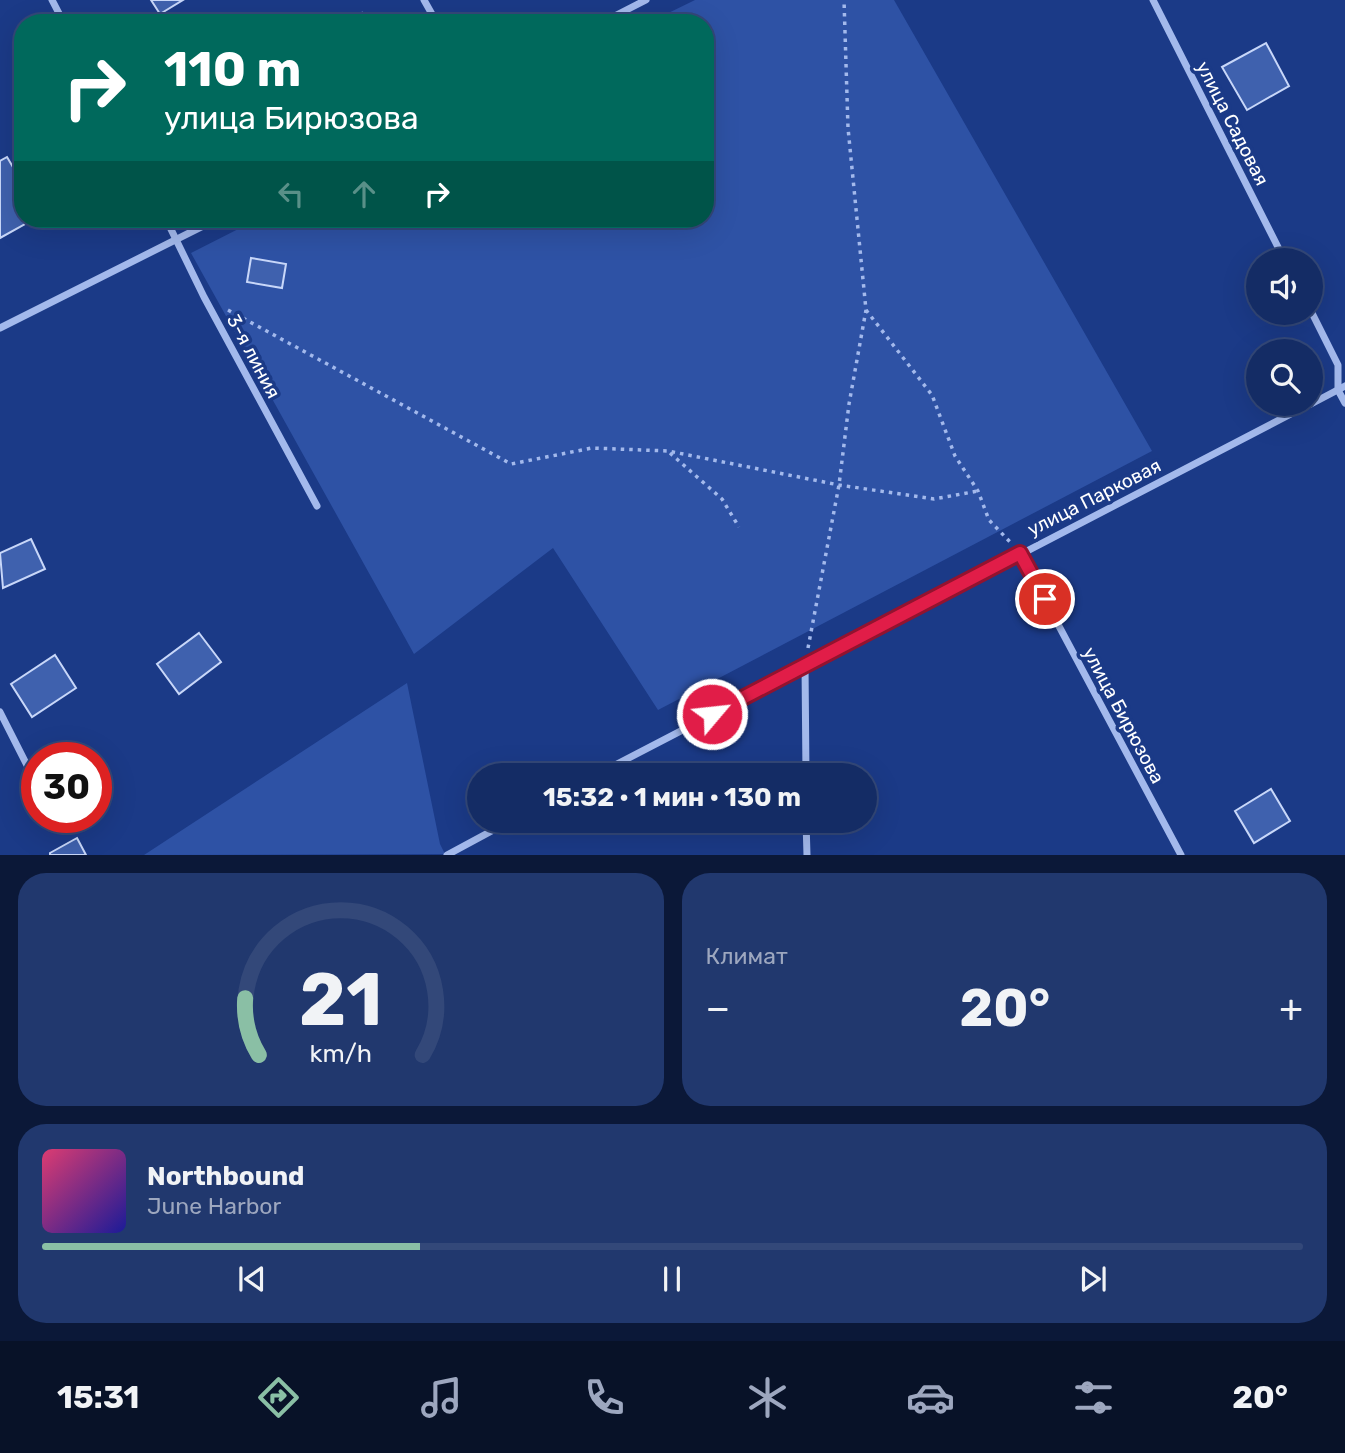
<!DOCTYPE html>
<html lang="ru">
<head>
<meta charset="utf-8">
<style>
  :root { --surface:#142c65; --page:#21386e; --text:#f1f3f6; --muted:#9da7bf; --line:#334879; --accent:#8abfa5 }
  body { margin:0; font-family:Rubik,sans-serif; background:var(--page); color:var(--text); height:100vh; display:flex; flex-direction:column; font-size:26px; white-space:nowrap }
  * { box-sizing:border-box; margin:0 }
  p { font-size:23px; color:var(--muted) }
  .icon { flex:none; width:38px; height:38px; fill:none; stroke:currentColor; stroke-width:2; stroke-linecap:round; stroke-linejoin:round }
  .map { position:relative; height:855px; overflow:hidden }
  .drawer { display:flex; flex-direction:column; gap:18px; padding:18px; background:#0b1838; flex:1 }
  .drawer>* { flex:none }
  .guide { position:absolute; left:14px; top:14px; width:700px; height:214px; border-radius:28px; box-shadow:0 7px 28px #0002,0 0 0 2px var(--line); background:#00695c; color:#fff; overflow:hidden }
  .fabs { position:absolute; left:1246px; top:248px; display:grid; gap:14px }
  .fabs a { display:grid; place-items:center; width:77px; height:77px; border-radius:50%; background:var(--surface); box-shadow:0 7px 28px #0002,0 0 0 2px var(--line); font-size:35px }
  .speed { position:absolute; left:21px; top:742px; display:flex; gap:14px; font-size:35px; font-weight:700; text-align:center }
  .speed>* { display:grid; place-content:center; width:91px; height:91px; border-radius:50%; background:var(--surface); box-shadow:0 7px 28px #0002,0 0 0 2px var(--line); line-height:1 }
  .speed .limit { border:10px solid #d22; background:#fff; color:#111 }
  .pin { position:absolute; display:grid; place-items:center; width:60px; height:60px; color:#fff; margin:-30px; border:4px solid #fff; border-radius:50%; box-shadow:0 2px 7px #0007 }
  .me { position:absolute; width:77px; margin:-38px; rotate:62deg; stroke-linejoin:round; filter:drop-shadow(0 0 5px #0008) }
  .turn { display:flex; align-items:center; gap:24px; height:147px; padding:0 35px; font-size:32px }
  .turn .icon { width:91px; height:91px; stroke-width:2.5 }
  .turn b { display:block; font-size:49px; line-height:60px }
  .lanes { display:flex; align-items:center; height:66px; padding:0 35px; background:#0003; justify-content:center; gap:35px; direction:ltr }
  .lanes .off { opacity:.35 }
  .big { font-size:52px; font-weight:700; line-height:1.1 }
  .drawer .widget { flex:1; display:flex; flex-direction:column; justify-content:center; gap:10px; min-width:0; padding:0 24px; border-radius:28px; background:var(--page) }
  .drawer .dial { align-items:center; gap:0 }
  .dial svg { height:182px; overflow:visible; fill:none; stroke:var(--line); stroke-width:7; stroke-linecap:round; text-anchor:middle }
  .dial text { fill:var(--text); stroke:none }
  .song { display:flex; align-items:center; gap:21px }
  .cover { width:84px; height:84px; border-radius:10px; background:linear-gradient(135deg,hsl(340 70% 55%),hsl(240 70% 35%)) }
  .played { height:7px; border-radius:4px; background:linear-gradient(90deg,var(--accent) 30%,var(--line) 30%) }
  .keys { display:flex; justify-content:space-around; direction:ltr }
  .heat { display:flex; justify-content:space-between; align-items:center; font-size:38px; direction:ltr }
  .drawer .tiles { flex:1; display:grid; gap:18px; grid-template-columns:1fr 1fr }
  .widget:last-child { grid-column:span 2 }
  .trip { position:absolute; left:467px; top:763px; width:410px; height:70px; border-radius:35px; background:var(--surface); box-shadow:0 7px 28px #0002,0 0 0 2px var(--line); font-weight:700; line-height:70px; text-align:center }
  .tab-bar { display:flex; height:112px; justify-content:space-around; align-items:center; background:#081228; color:var(--muted) }
  .tab-bar .icon { width:49px; height:49px }
  .tab-bar .selected { color:var(--accent) }
  .tab-bar b { font-size:32px; color:var(--text) }
  .map>svg:first-child { display:block }
  .green { fill:#2e52a5 }
  .building { fill:#3f61ae; stroke:#c8d7f9; stroke-width:2 }
  .lines { fill:none; stroke-linecap:round; stroke-linejoin:round }
  .path { stroke:#a3b9ec; stroke-width:3.5; stroke-dasharray:3.5 5; stroke-linecap:butt }
  .minor { stroke:#a3b9ec; stroke-width:7 }
  .route-casing { stroke:#92132f; stroke-width:18 }
  .route { stroke:#e11d48; stroke-width:12 }
  .labels { text-anchor:middle; stroke-width:7; stroke-linejoin:round; paint-order:stroke }
  .street-label { font-size:19px; fill:#fff; stroke:#1b3a87 }
</style>
</head>
<body>
<div class="map">
<svg width="1345" height="855" viewBox="0 0 1345 855">
  <rect width="100%" height="100%" fill="#1b3a87"/>
  <g class="green">
    <polygon points="695,0 894,0 1152,451 658,710 553,548 414,654 191,253 258,219 705,219 705,23 648,23"/>
    <polygon points="407,683 440,844 445,854 144,855"/>
  </g>
  <g class="building">
    <polygon points="151,0 183,0 160,14"/>
    <polygon points="362,13 368,23 346,23"/>
    <polygon points="1266,43 1289,86 1247,110 1222,67"/>
    <polygon points="7,157 23,184 23,219 34,219 0,238 0,161"/>
    <polygon points="251,258 286,264 282,288 247,282"/>
    <polygon points="31,539 45,569 3,588 0,553"/>
    <polygon points="199,633 221,662 179,694 157,664"/>
    <polygon points="55,655 76,688 32,717 11,684"/>
    <polygon points="1271,789 1290,821 1254,843 1235,811"/>
    <polygon points="77,838 86,855 50,855 50,853"/>
  </g>
  <g class="lines">
    <g class="path">
      <polyline points="228,310 511,464 592,448 668,451 839,485 934,499 978,491"/>
      <polyline points="866,310 932,395 955,456 978,491 989,520 1012,544"/>
      <polyline points="670,453 722,499 739,527"/>
      <polyline points="808,648 839,485 849,404 866,310 848,128 844,0"/>
    </g>
    <g class="minor">
      <polyline points="52,0 64,23"/>
      <polyline points="424,0 437,23"/>
      <polyline points="1153,0 1285,261"/>
      <polyline points="601,23 646,0"/>
      <polyline points="166,219 204,297 317,506"/>
      <polyline points="1311,311 1338,365 1338,390 1345,403"/>
      <polyline points="0,328 217,219"/>
      <polyline points="1311,404 1345,386"/>
      <polyline points="1020,553 1181,855"/>
      <polyline points="805,664 806,775"/>
      <polyline points="0,712 37,785"/>
      <polyline points="596,775 1310,404"/>
      <polyline points="53,817 58,827"/>
      <polyline points="806,821 807,855"/>
      <polyline points="447,855 510,821"/>
    </g>
  </g>
  <g class="lines">
    <defs>
      <polyline id="route" points="712,714 1020,553 1045,599"/>
    </defs>
    <use href="#route" class="route-casing"/>
    <use href="#route" class="route"/>
  </g>
  <g class="labels">
    <g class="street-label">
      <text transform="translate(1233 123) rotate(63)" y="7">улица Садовая</text>
      <text transform="translate(254 356) rotate(62)" y="7">3-я линия</text>
      <text transform="translate(1094 497) rotate(-27)" y="7">улица Парковая</text>
      <text transform="translate(1124 715) rotate(62)" y="7">улица Бирюзова</text>
    </g>
  </g>
</svg>
<div class="fabs">
<a><svg class="icon" aria-label="sound" viewBox="0 0 24 24"><path d="M4 9h4l5-4v14l-5-4H4zM17 9q2 3 0 6"/></svg></a>
<a><svg class="icon" aria-label="search" viewBox="0 0 24 24"><circle cx="10" cy="10" r="6"/><path d="M15 15l6 6"/></svg></a>
</div>
<div class="speed"><div class="limit">30</div></div>
<div class="pin" style="left:1045px;top:599px;background:#d93025"><svg class="icon" aria-label="arrive" viewBox="0 0 24 24"><path d="M6 21V4h12l-3 4 3 4H6"/></svg></div>
<svg class="me" style="left:712px;top:714px" viewBox="-20 -20 40 40"><circle r="17" fill="#e11d48" stroke="#fff" stroke-width="3"/><path d="M0-11L8 9 0 5-8 9z" fill="#fff"/></svg>
<div class="trip">15:32 · 1 мин · 130 m</div>
<div class="guide">
<div class="turn"><svg class="icon" aria-label="right" viewBox="0 0 24 24"><path d="M7 20v-9h11M14 6l5 5-5 5"/></svg><div><b>110 m</b>улица Бирюзова</div></div>
<div class="lanes"><svg class="icon off" aria-label="left" viewBox="0 0 24 24"><path d="M17 20v-9H6M10 6l-5 5 5 5"/></svg><svg class="icon off" aria-label="ahead" viewBox="0 0 24 24"><path d="M12 20V5M6 11l6-6 6 6"/></svg><svg class="icon" aria-label="right" viewBox="0 0 24 24"><path d="M7 20v-9h11M14 6l5 5-5 5"/></svg></div>
</div>
</div>
<section class="drawer">
<div class="tiles">
<div class="widget dial"><svg viewBox="0 0 100 80">
<path d="M14 69A42 42 0 1 1 86 69"/>
<path d="M14 69A42 42 0 0 1 8 44" stroke="#8abfa5"/>
<text x="50" y="56" font-size="32" font-weight="700">21</text>
<text x="50" y="72" font-size="11">km/h</text>
</svg></div>
<div class="widget"><p>Климат</p>
<div class="heat"><a>−</a><b class="big">20°</b><a>+</a></div>
</div>
<div class="widget">
<div class="song"><i class="cover"></i><div><b>Northbound</b><p>June Harbor</p></div></div>
<div class="played"></div>
<div class="keys"><svg class="icon" aria-label="previous" viewBox="0 0 24 24"><path d="M18 5L8 12l10 7zM5 5v14"/></svg><svg class="icon" aria-label="pause" viewBox="0 0 24 24"><path d="M8 5v14M16 5v14"/></svg><svg class="icon" aria-label="next" viewBox="0 0 24 24"><path d="M6 5l10 7-10 7zM19 5v14"/></svg></div>
</div>
</div>
</section>
<nav class="tab-bar">
<b>15:31</b>
<svg class="icon selected" aria-label="directions" viewBox="0 0 24 24"><path d="M12 3l9 9-9 9-9-9zM9 14v-3h6M13 9l2 2-2 2"/></svg>
<svg class="icon" aria-label="music" viewBox="0 0 24 24"><path d="M9 18V5l10-2v13"/><circle cx="6" cy="18" r="3"/><circle cx="16" cy="16" r="3"/></svg>
<svg class="icon" aria-label="phone" viewBox="0 0 24 24"><path d="M5 4h4l2 5-3 2q2 4 5 5l2-3 5 2v4C11 20 4 13 5 4z"/></svg>
<svg class="icon" aria-label="climate" viewBox="0 0 24 24"><path d="M12 3v18M4 7l16 10M4 17L20 7"/></svg>
<svg class="icon" aria-label="car" viewBox="0 0 24 24"><path d="M5 17H2v-5l4-1 3-4h7l3 4 3 1v5h-3M9 17h6M6 11h13"/><circle cx="7" cy="17" r="2"/><circle cx="17" cy="17" r="2"/></svg>
<svg class="icon" aria-label="filters" viewBox="0 0 24 24"><path d="M4 7h16M4 17h16"/><circle cx="9" cy="7" r="2"/><circle cx="15" cy="17" r="2"/></svg>
<b>20°</b>
</nav>
</body>
</html>
